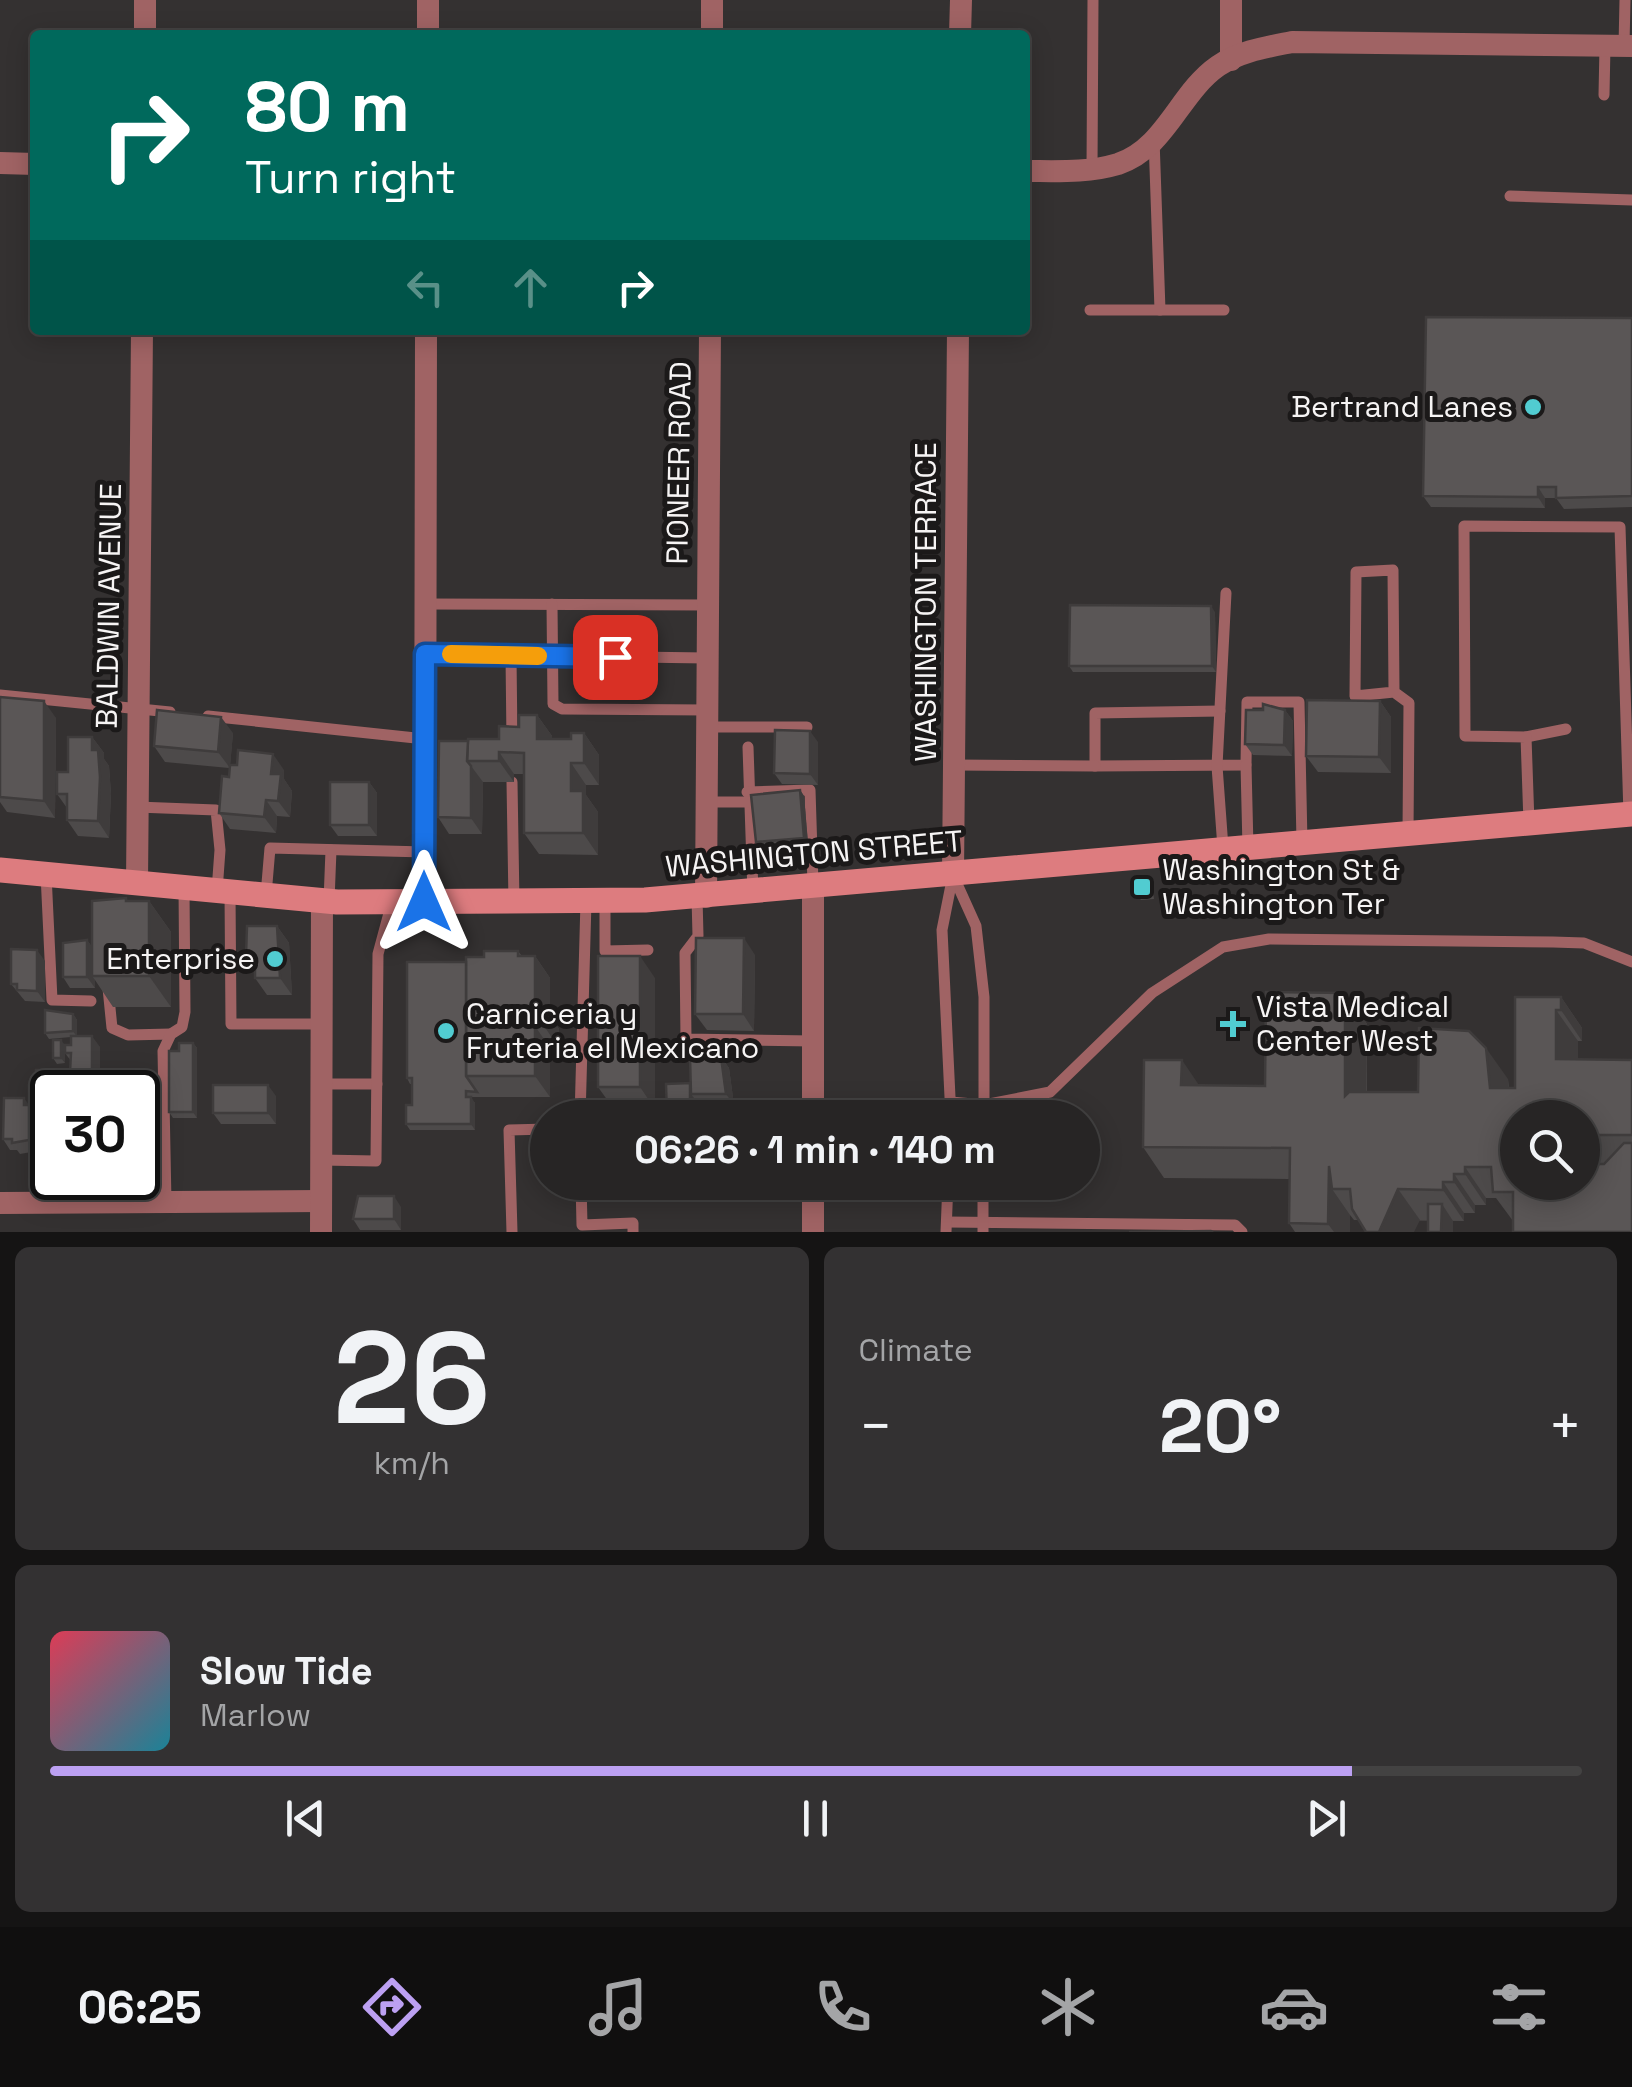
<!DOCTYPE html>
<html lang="en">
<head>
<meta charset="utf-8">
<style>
  :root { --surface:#272525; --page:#333132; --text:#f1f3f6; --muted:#a4a5a7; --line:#434242; --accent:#bca0f2 }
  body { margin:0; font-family:"Space Grotesk",sans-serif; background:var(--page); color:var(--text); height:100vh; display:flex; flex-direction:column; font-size:38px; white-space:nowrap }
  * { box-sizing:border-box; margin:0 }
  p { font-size:32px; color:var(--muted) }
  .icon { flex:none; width:55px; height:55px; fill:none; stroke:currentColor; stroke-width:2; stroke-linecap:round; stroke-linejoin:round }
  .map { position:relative; height:1232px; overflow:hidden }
  .details { display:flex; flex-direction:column; gap:15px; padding:15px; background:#151414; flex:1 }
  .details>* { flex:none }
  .hud { position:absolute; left:30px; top:30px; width:1000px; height:305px; border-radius:10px; box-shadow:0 5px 25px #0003,0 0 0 2px var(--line); background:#00695c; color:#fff; overflow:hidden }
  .tools { position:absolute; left:1500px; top:1100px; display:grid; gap:20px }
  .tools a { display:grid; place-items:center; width:100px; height:100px; border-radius:50%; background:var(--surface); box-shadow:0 5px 25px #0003,0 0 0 2px var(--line); font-size:50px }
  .speed { position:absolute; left:30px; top:1070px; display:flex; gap:20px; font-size:50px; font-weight:700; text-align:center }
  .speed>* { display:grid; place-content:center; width:130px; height:130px; border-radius:50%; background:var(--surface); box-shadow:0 5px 25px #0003,0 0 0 2px var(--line); line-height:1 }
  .speed .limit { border:5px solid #111; border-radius:15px; background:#fff; color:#111 }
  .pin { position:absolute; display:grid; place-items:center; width:85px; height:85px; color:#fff; margin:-42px; border-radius:20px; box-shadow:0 5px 15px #0006 }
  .me { position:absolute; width:110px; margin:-55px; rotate:0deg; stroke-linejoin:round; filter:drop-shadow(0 0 8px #0008) }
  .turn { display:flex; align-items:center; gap:35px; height:210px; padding:0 50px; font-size:45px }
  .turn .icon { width:130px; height:130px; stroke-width:2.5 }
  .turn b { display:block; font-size:70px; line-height:85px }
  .lanes { display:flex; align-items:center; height:95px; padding:0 50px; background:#0003; justify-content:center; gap:50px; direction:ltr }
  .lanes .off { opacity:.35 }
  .big { font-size:75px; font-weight:700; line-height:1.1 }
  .details .card { flex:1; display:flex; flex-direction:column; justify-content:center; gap:15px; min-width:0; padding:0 35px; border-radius:15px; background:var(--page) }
  .details .dial { align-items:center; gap:0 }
  .dial b { font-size:130px; line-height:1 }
  .song { display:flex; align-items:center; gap:30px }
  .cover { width:120px; height:120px; border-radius:15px; background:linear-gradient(135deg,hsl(350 70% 55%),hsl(190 70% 35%)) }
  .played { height:10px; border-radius:5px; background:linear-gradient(90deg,var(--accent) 85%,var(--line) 85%) }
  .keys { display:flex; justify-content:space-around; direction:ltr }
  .heat { display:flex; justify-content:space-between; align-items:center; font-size:55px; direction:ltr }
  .details .tiles { flex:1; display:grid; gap:15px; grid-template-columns:1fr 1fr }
  .card:last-child { grid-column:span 2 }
  .trip { position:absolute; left:530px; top:1100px; width:570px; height:100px; border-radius:50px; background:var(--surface); box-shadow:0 5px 25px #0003,0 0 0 2px var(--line); font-weight:700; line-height:100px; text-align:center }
  .dock { display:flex; height:160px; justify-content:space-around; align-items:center; background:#100f0f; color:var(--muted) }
  .dock .icon { width:70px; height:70px }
  .dock .active { color:var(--accent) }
  .dock b { font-size:45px; color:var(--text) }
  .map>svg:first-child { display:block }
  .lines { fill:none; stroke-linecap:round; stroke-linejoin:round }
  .lane { stroke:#a06364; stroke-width:11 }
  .street { stroke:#a06364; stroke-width:22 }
  .secondary { stroke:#dd7c7f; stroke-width:25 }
  .wall { fill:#4d4a4a; fill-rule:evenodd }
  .shaded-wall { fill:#3f3c3c }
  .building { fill:#5a5656; stroke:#3f3c3c; stroke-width:2.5 }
  .route-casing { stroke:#114b97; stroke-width:25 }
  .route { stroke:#1a73e8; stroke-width:18 }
  .slow { stroke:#f59e0b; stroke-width:18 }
  .poi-dot { fill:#51ccd1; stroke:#1b1919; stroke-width:4 }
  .labels { text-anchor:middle; stroke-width:10; stroke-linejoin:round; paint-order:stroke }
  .poi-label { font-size:30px; fill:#f6f4f4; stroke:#1b1919; text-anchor:start }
  .street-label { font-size:30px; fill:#f6f4f4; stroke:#1b1919 }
</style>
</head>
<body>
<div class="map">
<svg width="1632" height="1232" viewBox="0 0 1632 1232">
  <rect width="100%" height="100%" fill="#343131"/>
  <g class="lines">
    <g class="lane">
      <polyline points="1624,46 1625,0"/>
      <polyline points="1604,95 1605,46"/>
      <polyline points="1154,139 1160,310 1224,310"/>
      <polyline points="1092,169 1093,0"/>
      <polyline points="1510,196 1632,200"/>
      <polyline points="1090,310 1160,310"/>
      <polyline points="426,604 708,605"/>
      <polyline points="552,604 553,704 562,709 707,710"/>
      <polyline points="425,654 707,658"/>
      <polyline points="511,656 512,742"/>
      <polyline points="1394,692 1355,696 1356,572 1393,570 1394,692 1409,703 1408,833"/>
      <polyline points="0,695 170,712"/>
      <polyline points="1220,711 1095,713 1095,766 1246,765 1247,702 1299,702 1302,842"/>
      <polyline points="208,716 425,739"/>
      <polyline points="707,727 807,727"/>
      <polyline points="1526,737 1566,729"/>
      <polyline points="748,747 753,893"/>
      <polyline points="955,765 1095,766"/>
      <polyline points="1246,765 1248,848"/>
      <polyline points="512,782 514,903"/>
      <polyline points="747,792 810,790 813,884"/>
      <polyline points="707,802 747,802"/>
      <polyline points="137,807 216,810 220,850 217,891"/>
      <polyline points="1529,823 1526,737 1465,736 1464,526 1620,527 1629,815"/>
      <polyline points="1223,848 1217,766 1226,593"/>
      <polyline points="46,874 52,1000 91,1001"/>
      <polyline points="953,875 976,926 984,997 984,1118"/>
      <polyline points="230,892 231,1024 322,1024"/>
      <polyline points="266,895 270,848 425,852"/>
      <polyline points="697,897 698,936 685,953 686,1039 813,1041"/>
      <polyline points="329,901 331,850"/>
      <polyline points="605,901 605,951 648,950"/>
      <polyline points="108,988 112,1028 128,1035 171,1034"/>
      <polyline points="321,1084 377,1084"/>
      <polyline points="951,1102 984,1105 1050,1092 1152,993 1223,947 1269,939 1553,942 1584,943 1632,962"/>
      <polyline points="580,1118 586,901"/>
      <polyline points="951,1118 942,930 953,875"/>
      <polyline points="321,1160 376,1161 378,954 392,902"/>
      <polyline points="581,1182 582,1225 633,1223 633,1232"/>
      <polyline points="166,1202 163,1051 171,1034 182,1027 185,1012 184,887"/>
      <polyline points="947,1222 1235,1225 1242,1232"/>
      <polyline points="512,1232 509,1130 548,1129"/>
      <polyline points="946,1232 948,1182"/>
      <polyline points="983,1232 983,1182"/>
    </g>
    <g class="street">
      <polyline points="1231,0 1231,60"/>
      <polyline points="145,35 145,0"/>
      <polyline points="428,35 428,0"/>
      <polyline points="712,35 712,0"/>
      <polyline points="960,35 961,0"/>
      <polyline points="0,163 35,164"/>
      <path d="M1025 171C1056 171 1088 173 1118 164 1166 148 1179 93 1218 66 1240 51 1267 47 1292 42L1632 46"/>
      <polyline points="953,875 958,330"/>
      <polyline points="137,883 142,330"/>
      <polyline points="706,897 710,330"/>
      <polyline points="425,902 426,330"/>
      <polyline points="813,1118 813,888"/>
      <polyline points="813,1182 813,1232"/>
      <polyline points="0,1203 321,1201"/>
      <polyline points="321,1232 322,901"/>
    </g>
    <polyline class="secondary" points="0,870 337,902 645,900 1632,814"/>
  </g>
  <g class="wall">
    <polygon points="1632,318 1632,507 1564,509 1556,498 1545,498 1545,508 1431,507 1423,496"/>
    <polygon points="1215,612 1216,672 1073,672 1069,666"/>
    <polygon points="0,697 56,718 55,818 7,812 0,802"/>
    <polygon points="1380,701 1391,717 1391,773 1318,772 1306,756"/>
    <polygon points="1285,710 1293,721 1292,756 1253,755 1245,744"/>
    <polygon points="537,715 552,736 552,739 571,739 584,733 599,755 599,785 586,785 586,795 598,812 598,855 539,854 524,833 524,774 514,774 514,782 483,782 482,834 449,834 438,817 468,741 499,739"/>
    <polygon points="233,733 230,765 284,770 284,779 292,791 290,817 277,816 276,833 230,829 219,813 229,777 229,768 165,762 154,746"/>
    <polygon points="92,737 104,753 104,759 109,766 111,794 109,838 78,836 67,820 67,808 57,794 68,772"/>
    <polygon points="818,742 818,785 782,784 774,773"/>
    <polygon points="369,782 377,793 377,836 338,836 330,825"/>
    <polygon points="800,790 804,796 808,843 760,848 756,842"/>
    <polygon points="1150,888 1153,893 1154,899 1141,900 1137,895"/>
    <polygon points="128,901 149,901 171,932 171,1007 113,1007 95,980 95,988 70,988 63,977 87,940 92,947"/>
    <polygon points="277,926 289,943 292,995 267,995 255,978 255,968 246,955"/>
    <polygon points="518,951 522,956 535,956 550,978 550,1017 559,1029 559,1048 550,1048 550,1097 470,1097 475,1103 475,1130 410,1130 406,1124 412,1105 412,1084 410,1084 407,1078 466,962 484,957"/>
    <polygon points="755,955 754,1031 707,1030 695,1014"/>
    <polygon points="45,961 45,1002 25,1001 11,984"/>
    <polygon points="655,978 655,1109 613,1108 598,1087"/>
    <path d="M1345 993 1367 1024V1092H1418L1508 1079 1509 1088H1515L1561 997 1582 1028V1041H1578V1059L1632 1060V1232L1513 1221 1496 1198H1486V1205H1475V1213H1464V1221L1354 1220 1350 1215V1232H1295L1289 1223V1179L1164 1178 1143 1147 1200 1086H1265ZM1518 1118H1582V1182Z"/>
    <polygon points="73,1014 77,1020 77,1036 100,1047 100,1083 78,1083 70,1072 71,1061 65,1053 65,1063 57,1064 53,1058 65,1045 71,1045 71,1037 49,1039 45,1033"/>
    <polygon points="193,1043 197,1048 197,1118 173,1118 169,1112 179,1051"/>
    <polygon points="721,1057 729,1068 734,1105 699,1105 694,1098 694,1118 667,1118 690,1083"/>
    <polygon points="51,1075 51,1087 46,1087 49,1091 49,1112 34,1112 37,1116 37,1151 20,1154 17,1150 10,1150 3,1139 28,1105 39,1085 36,1082"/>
    <polygon points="276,1096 276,1124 221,1124 213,1113"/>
    <polygon points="401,1207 401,1230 360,1230 353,1219"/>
  </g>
  <g class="shaded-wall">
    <polygon points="1538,487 1545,498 1545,508 1538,497"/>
    <polygon points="1211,606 1215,612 1216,672 1212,666"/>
    <polygon points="44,701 56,718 55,818 44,801"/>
    <polygon points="1380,701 1391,717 1391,773 1379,757"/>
    <polygon points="1285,710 1293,721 1292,756 1284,745"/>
    <polygon points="537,715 552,736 552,760 537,739"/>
    <polygon points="221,717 233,733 230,768 218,752"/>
    <polygon points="810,731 818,742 818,785 810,774"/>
    <polygon points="584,733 599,755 599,785 584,763"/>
    <polygon points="92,737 104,753 104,759 109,766 111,794 109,838 98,821"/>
    <polygon points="499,752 514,774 514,782 499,761"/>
    <polygon points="273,754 284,770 284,779 292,791 290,817 278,801 271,774"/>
    <polygon points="571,763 586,785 586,795 598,812 598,855 583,833 571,791"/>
    <polygon points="471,766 483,782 482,834 471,818"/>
    <polygon points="369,782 377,793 377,836 369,825"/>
    <polygon points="800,790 804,796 808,843 804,838"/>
    <polygon points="266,800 277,816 276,833 264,817"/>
    <polygon points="149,901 171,932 171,1007 149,976"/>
    <polygon points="277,926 289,943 292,995 280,978"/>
    <polygon points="744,938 755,955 754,1031 743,1014"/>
    <polygon points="87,940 95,951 92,976 95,980 95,988 87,977"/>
    <polygon points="37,950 45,961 45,1002 37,991"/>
    <polygon points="535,956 550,978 550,1017 559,1029 559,1048 544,1026 535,1008"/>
    <polygon points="640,956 655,978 655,1109 640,1087"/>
    <polygon points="1345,993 1367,1024 1366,1127 1345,1096"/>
    <polygon points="1561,997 1582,1028 1582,1041 1561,1010"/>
    <polygon points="1556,1010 1578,1041 1578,1090 1556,1059"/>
    <polygon points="73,1014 77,1020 77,1037 73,1031"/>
    <polygon points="535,1026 550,1048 550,1097 535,1076"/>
    <polygon points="92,1036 100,1047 100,1083 92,1072"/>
    <polygon points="61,1040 65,1045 65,1063 61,1058"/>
    <polygon points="193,1043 197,1048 197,1118 193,1112"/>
    <polygon points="1486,1048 1508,1079 1511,1118 1490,1088"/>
    <polygon points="721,1057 729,1068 734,1105 726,1094"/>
    <polygon points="1182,1060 1203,1091 1181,1085"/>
    <polygon points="47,1070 51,1075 51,1087 47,1082"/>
    <polygon points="690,1083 691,1094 694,1098 694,1118 690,1118"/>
    <polygon points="45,1085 49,1091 49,1112 45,1107"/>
    <polygon points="268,1085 276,1096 276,1124 268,1113"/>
    <polygon points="471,1097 475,1103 475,1130 471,1124"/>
    <polygon points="24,1098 37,1116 37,1151 29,1140"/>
    <polygon points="1329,1166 1332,1189 1350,1215 1350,1232 1334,1232 1328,1224"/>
    <polygon points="1465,1167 1486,1198 1486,1205 1465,1174"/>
    <polygon points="1454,1174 1475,1205 1475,1213 1454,1182"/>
    <polygon points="1443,1182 1464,1213 1464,1221 1443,1190"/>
    <polygon points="1398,1189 1420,1220 1414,1232 1379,1232"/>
    <polygon points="394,1196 401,1207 401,1230 394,1219"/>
    <polygon points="1442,1204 1453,1221 1453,1232 1441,1232"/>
  </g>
  <g class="building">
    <polygon points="1426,317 1632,318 1632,496 1556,498 1556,487 1538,487 1538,497 1423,496"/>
    <polygon points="1070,605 1211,606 1212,666 1069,666"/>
    <polygon points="0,697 44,701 44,801 0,797"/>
    <polygon points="1307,700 1380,701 1379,757 1306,756"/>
    <polygon points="1263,704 1285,710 1284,745 1245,744 1246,710 1263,710"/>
    <polygon points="157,710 221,717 218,752 154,746"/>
    <polygon points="519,715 537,715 537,739 571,739 571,733 584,733 584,763 571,763 571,791 583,791 583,833 524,833 524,753 499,752 499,761 467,761 468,739 499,739 499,726 519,727"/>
    <polygon points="775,730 810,731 810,774 774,773"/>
    <polygon points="68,737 92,737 92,750 98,750 100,777 98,821 67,820 67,794 57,794 57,772 68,772"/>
    <polygon points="439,741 468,741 467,761 471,766 471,818 438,817"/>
    <polygon points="238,750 273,754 271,774 281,774 278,801 266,800 264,817 219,813 222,776 229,777 230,765 237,765"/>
    <rect x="330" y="782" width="39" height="43"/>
    <polygon points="800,790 804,838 756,842 751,795"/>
    <polygon points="1137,888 1150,888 1150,894 1137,895"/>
    <polygon points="126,898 126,901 149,901 149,976 92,976 92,901"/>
    <polygon points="247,926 277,926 280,978 255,978 255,955 246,955"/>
    <polygon points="696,938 744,938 743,1014 695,1014"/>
    <polygon points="87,940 87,977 63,977 63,943"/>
    <polygon points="11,949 37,950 37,991 17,990 17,984 11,984"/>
    <polygon points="484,951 518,951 518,956 535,956 535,1008 544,1008 544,1026 535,1026 535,1076 466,1076 466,957 484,957"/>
    <rect x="598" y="956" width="42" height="131"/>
    <polygon points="407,962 466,962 466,1076 477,1092 466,1091 466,1097 471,1097 471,1124 406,1124 406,1105 412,1105 412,1078 407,1078"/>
    <polygon points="1266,992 1345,993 1345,1096 1349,1092 1418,1092 1419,1028 1469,1031 1486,1048 1490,1088 1515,1088 1515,997 1561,997 1561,1010 1556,1010 1556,1059 1632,1060 1632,1135 1582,1135 1582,1118 1518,1118 1518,1182 1582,1182 1582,1164 1604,1164 1624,1143 1632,1143 1632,1232 1513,1232 1513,1192 1493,1192 1491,1167 1465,1167 1465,1174 1454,1174 1454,1182 1443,1182 1443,1190 1398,1189 1379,1232 1366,1232 1352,1209 1350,1189 1332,1189 1329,1166 1328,1224 1289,1223 1290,1148 1143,1147 1144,1060 1182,1060 1181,1085 1265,1086"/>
    <polygon points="45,1010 73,1014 73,1031 45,1033"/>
    <polygon points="71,1036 92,1036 92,1072 70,1072 71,1053 65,1053 65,1045 71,1045"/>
    <rect x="53" y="1040" width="8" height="18"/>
    <polygon points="179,1043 193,1043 193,1112 169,1112 169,1051 179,1051"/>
    <polygon points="690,1057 721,1057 726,1094 691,1094"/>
    <rect x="36" y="1070" width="11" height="12"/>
    <polygon points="690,1083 690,1118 667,1118 666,1084"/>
    <rect x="29" y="1085" width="16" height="22"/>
    <rect x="213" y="1085" width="55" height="28"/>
    <polygon points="4,1098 24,1098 24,1105 29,1105 29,1140 12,1143 12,1139 3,1139"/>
    <polygon points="358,1196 394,1196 394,1219 353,1219"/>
    <polygon points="1428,1204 1442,1204 1441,1232 1428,1232"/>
    <polygon points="1211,1231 1213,1232 1129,1232"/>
  </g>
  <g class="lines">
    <defs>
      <polyline id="route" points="424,902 425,654 615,657"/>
    </defs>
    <use href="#route" class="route-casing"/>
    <use href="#route" class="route"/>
    <polyline class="slow" points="451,654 538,656"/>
  </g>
  <g class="poi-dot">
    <circle cx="1533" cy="407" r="10"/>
    <rect x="1132" y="877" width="20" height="20" rx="5"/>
    <circle cx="275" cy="959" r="10"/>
    <path d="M1228 1009h10v10h10v10h-10v10h-10v-10h-10v-10h10z"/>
    <circle cx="446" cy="1031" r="10"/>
  </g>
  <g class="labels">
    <g class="poi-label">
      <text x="1513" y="417" text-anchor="end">Bertrand Lanes</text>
      <text x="1162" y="880">Washington St &amp;<tspan x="1162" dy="34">Washington Ter</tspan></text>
      <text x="255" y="969" text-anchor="end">Enterprise</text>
      <text x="1256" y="1017">Vista Medical<tspan x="1256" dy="34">Center West</tspan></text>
      <text x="466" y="1024">Carniceria y<tspan x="466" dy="34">Fruteria el Mexicano</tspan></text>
    </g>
    <g class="street-label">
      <text transform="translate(679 463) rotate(-89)" y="10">PIONEER ROAD</text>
      <text transform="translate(926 602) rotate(-90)" y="10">WASHINGTON TERRACE</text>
      <text transform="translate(109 606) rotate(-89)" y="10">BALDWIN AVENUE</text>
      <text transform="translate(814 854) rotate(-5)" y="10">WASHINGTON STREET</text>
    </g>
  </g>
</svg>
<div class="tools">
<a><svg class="icon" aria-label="search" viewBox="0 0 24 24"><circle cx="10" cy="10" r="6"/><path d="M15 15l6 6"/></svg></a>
</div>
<div class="speed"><div class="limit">30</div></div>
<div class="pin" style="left:615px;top:657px;background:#d93025"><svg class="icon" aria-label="arrive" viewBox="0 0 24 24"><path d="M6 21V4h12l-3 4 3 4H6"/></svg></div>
<svg class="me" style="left:424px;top:902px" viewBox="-20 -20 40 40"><path d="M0-17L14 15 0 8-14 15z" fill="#1a73e8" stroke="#fff" stroke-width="4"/></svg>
<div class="trip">06:26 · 1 min · 140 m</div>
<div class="hud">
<div class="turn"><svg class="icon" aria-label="right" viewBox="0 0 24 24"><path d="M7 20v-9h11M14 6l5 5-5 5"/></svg><div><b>80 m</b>Turn right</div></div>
<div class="lanes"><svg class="icon off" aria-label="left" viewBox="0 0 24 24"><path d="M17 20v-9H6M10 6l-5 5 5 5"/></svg><svg class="icon off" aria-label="ahead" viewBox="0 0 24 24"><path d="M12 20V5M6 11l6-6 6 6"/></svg><svg class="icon" aria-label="right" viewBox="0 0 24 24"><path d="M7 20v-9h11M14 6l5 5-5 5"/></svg></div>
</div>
</div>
<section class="details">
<div class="tiles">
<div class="card dial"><b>26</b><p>km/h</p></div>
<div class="card"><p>Climate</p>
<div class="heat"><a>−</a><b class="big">20°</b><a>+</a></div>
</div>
<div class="card">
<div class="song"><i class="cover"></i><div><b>Slow Tide</b><p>Marlow</p></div></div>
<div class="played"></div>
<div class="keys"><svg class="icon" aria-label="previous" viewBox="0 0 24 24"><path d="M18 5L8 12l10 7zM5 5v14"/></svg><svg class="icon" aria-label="pause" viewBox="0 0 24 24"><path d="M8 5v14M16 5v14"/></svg><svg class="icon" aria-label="next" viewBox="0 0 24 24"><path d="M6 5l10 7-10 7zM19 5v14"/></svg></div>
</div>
</div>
</section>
<nav class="dock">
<b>06:25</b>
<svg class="icon active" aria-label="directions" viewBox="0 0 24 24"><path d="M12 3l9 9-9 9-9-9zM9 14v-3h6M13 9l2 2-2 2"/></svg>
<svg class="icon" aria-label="music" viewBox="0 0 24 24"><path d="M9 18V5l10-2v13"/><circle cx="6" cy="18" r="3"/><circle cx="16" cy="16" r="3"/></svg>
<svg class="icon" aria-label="phone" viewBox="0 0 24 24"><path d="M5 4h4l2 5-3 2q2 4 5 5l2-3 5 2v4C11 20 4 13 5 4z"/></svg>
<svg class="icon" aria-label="climate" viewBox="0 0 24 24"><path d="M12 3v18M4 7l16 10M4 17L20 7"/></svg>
<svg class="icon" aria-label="car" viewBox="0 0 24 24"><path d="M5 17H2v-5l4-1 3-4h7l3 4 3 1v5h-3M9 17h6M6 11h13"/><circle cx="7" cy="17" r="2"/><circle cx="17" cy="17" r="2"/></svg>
<svg class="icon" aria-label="filters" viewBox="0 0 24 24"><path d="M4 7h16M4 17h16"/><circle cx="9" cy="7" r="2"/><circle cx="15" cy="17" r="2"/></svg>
</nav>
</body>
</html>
